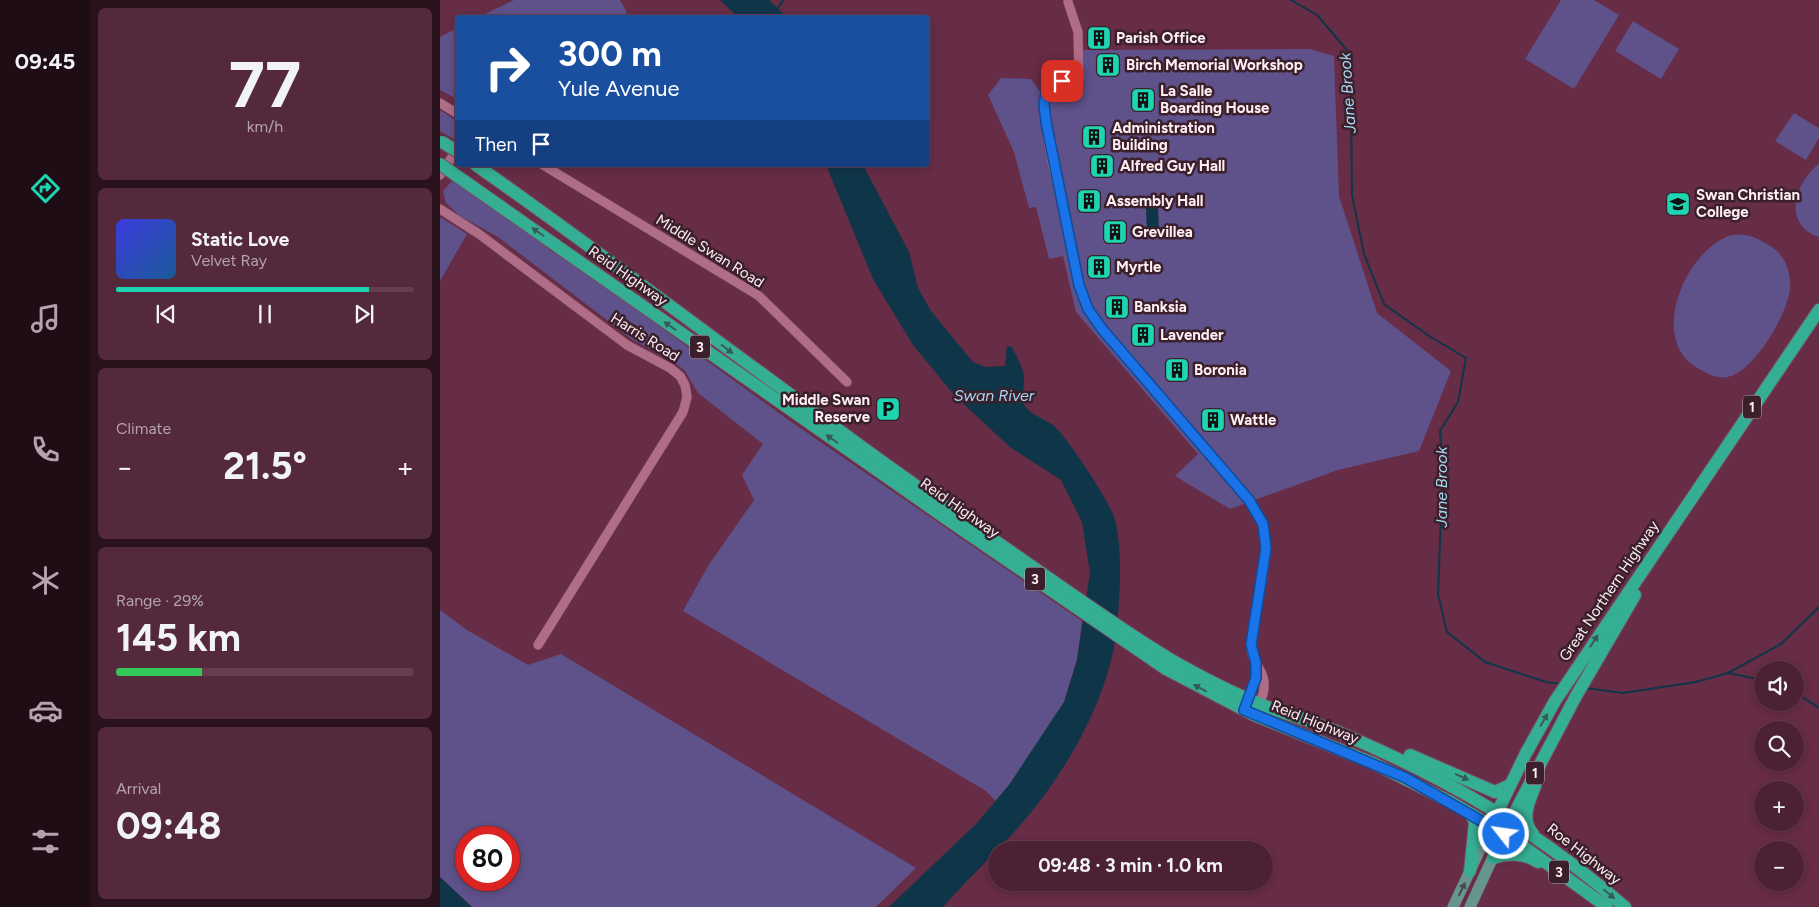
<!DOCTYPE html>
<html lang="en">
<head>
<meta charset="utf-8">
<style>
  :root { --surface:#4d2134; --page:#54293c; --text:#f1f3f6; --muted:#b3a3ac; --line:#643e4f; --accent:#1dd5b1 }
  body { margin:0; font-family:Figtree,sans-serif; background:var(--page); color:var(--text); height:100vh; display:flex; flex-direction:column; font-size:19px; white-space:nowrap }
  * { box-sizing:border-box; margin:0 }
  p { font-size:16px; color:var(--muted) }
  .icon { flex:none; width:28px; height:28px; fill:none; stroke:currentColor; stroke-width:2; stroke-linecap:round; stroke-linejoin:round }
  .map { position:relative; flex:1; overflow:hidden }
  .side { display:flex; flex-direction:column; gap:8px; padding:8px; background:#2a121d; width:350px }
  .side>* { flex:none }
  .banner { position:absolute; left:15px; top:15px; width:475px; height:152px; border-radius:5px; box-shadow:0 2px 8px #0003,0 0 0 1px var(--line); background:#1a4fa0; color:#fff; overflow:hidden }
  .tools { position:absolute; left:1314px; top:661px; display:grid; gap:10px }
  .tools a { display:grid; place-items:center; width:50px; height:50px; border-radius:50%; background:var(--surface); box-shadow:0 2px 8px #0003,0 0 0 1px var(--line); font-size:25px }
  .speed { position:absolute; left:15px; top:826px; display:flex; gap:10px; font-size:25px; font-weight:700; text-align:center }
  .speed>* { display:grid; place-content:center; width:65px; height:65px; border-radius:50%; background:var(--surface); box-shadow:0 2px 8px #0003,0 0 0 1px var(--line); line-height:1 }
  .speed .limit { border:8px solid #d22; background:#fff; color:#111 }
  .pin { position:absolute; display:grid; place-items:center; width:42px; height:42px; color:#fff; margin:-21px; border-radius:10px; box-shadow:0 2px 8px #0006 }
  .me { position:absolute; width:55px; margin:-28px; rotate:300deg; stroke-linejoin:round; filter:drop-shadow(0 0 4px #0008) }
  .turn { display:flex; align-items:center; gap:18px; height:105px; padding:0 20px; font-size:22px }
  .turn .icon { width:65px; height:65px; stroke-width:2.5 }
  .turn b { display:block; font-size:35px; line-height:42px }
  .then { display:flex; align-items:center; height:48px; padding:0 20px; background:#0003; gap:10px; font-size:19px }
  .big { font-size:38px; font-weight:700; line-height:1.1 }
  .side .card { flex:1; display:flex; flex-direction:column; justify-content:center; gap:8px; min-width:0; padding:0 18px; border-radius:8px; background:var(--page) }
  .side .dial { align-items:center; gap:0 }
  .dial b { font-size:65px; line-height:1 }
  .song { display:flex; align-items:center; gap:15px }
  .cover { width:60px; height:60px; border-radius:8px; background:linear-gradient(135deg,hsl(240 70% 55%),hsl(210 70% 35%)) }
  .played { height:5px; border-radius:2px; background:linear-gradient(90deg,var(--accent) 85%,var(--line) 85%) }
  .keys { display:flex; justify-content:space-around; direction:ltr }
  .heat { display:flex; justify-content:space-between; align-items:center; font-size:28px; direction:ltr }
  .charge { height:8px; border-radius:4px; background:linear-gradient(90deg,#34c759 29%,var(--line) 0) }
  .trip { position:absolute; left:548px; top:841px; width:285px; height:50px; border-radius:25px; background:var(--surface); box-shadow:0 2px 8px #0003,0 0 0 1px var(--line); font-weight:700; line-height:50px; text-align:center }
  main { display:flex; flex:1; min-height:0 }
  .tab-bar { display:flex; flex-direction:column; width:90px; justify-content:space-around; align-items:center; background:#1f0d15; color:var(--muted) }
  .tab-bar .icon { width:35px; height:35px }
  .tab-bar .selected { color:var(--accent) }
  .tab-bar b { font-size:22px; color:var(--text) }
  .map>svg:first-child { display:block }
  .green { fill:#5f518a; fill-rule:evenodd }
  .water { fill:#0f3549 }
  .lines { fill:none; stroke-linecap:round; stroke-linejoin:round }
  .stream { stroke:#0f3549; stroke-width:2 }
  .minor-casing { stroke:#784b61; stroke-width:10 }
  .major-casing { stroke:#784b61; stroke-width:12 }
  .highway-casing { stroke:#784b61; stroke-width:14 }
  .minor { stroke:#af6d88; stroke-width:9 }
  .major { stroke:#66958f; stroke-width:11 }
  .highway { stroke:#35af94; stroke-width:12 }
  .highway-bridge-casing { stroke:#784b61; stroke-width:14; stroke-linecap:butt }
  .highway-bridge { stroke:#35af94; stroke-width:12 }
  .oneway { fill:#395955 }
  .oneway2 { fill:#4a494e }
  .route-casing { stroke:#114b97; stroke-width:12 }
  .route { stroke:#1a73e8; stroke-width:9 }
  .labels { text-anchor:middle; stroke-width:5; stroke-linejoin:round; paint-order:stroke }
  .shield { fill:#3b202b; stroke:#c4b1b8; stroke-width:1 }
  .shield-label { font-size:14px; font-weight:bold; fill:#feeff4 }
  .poi-label { font-size:15px; font-weight:bold; fill:#feeff4; stroke:#3b202b; text-anchor:start }
  .street-label { font-size:15px; fill:#feeff4; stroke:#3b202b }
  .water-label { font-size:16px; font-style:italic; fill:#a5d8f5; stroke:#3b202b }
</style>
</head>
<body>
<main>
<nav class="tab-bar">
<b>09:45</b>
<svg class="icon selected" aria-label="directions" viewBox="0 0 24 24"><path d="M12 3l9 9-9 9-9-9zM9 14v-3h6M13 9l2 2-2 2"/></svg>
<svg class="icon" aria-label="music" viewBox="0 0 24 24"><path d="M9 18V5l10-2v13"/><circle cx="6" cy="18" r="3"/><circle cx="16" cy="16" r="3"/></svg>
<svg class="icon" aria-label="phone" viewBox="0 0 24 24"><path d="M5 4h4l2 5-3 2q2 4 5 5l2-3 5 2v4C11 20 4 13 5 4z"/></svg>
<svg class="icon" aria-label="climate" viewBox="0 0 24 24"><path d="M12 3v18M4 7l16 10M4 17L20 7"/></svg>
<svg class="icon" aria-label="car" viewBox="0 0 24 24"><path d="M5 17H2v-5l4-1 3-4h7l3 4 3 1v5h-3M9 17h6M6 11h13"/><circle cx="7" cy="17" r="2"/><circle cx="17" cy="17" r="2"/></svg>
<svg class="icon" aria-label="filters" viewBox="0 0 24 24"><path d="M4 7h16M4 17h16"/><circle cx="9" cy="7" r="2"/><circle cx="15" cy="17" r="2"/></svg>
</nav>
<section class="side">
<div class="card dial"><b>77</b><p>km/h</p></div>
<div class="card">
<div class="song"><i class="cover"></i><div><b>Static Love</b><p>Velvet Ray</p></div></div>
<div class="played"></div>
<div class="keys"><svg class="icon" aria-label="previous" viewBox="0 0 24 24"><path d="M18 5L8 12l10 7zM5 5v14"/></svg><svg class="icon" aria-label="pause" viewBox="0 0 24 24"><path d="M8 5v14M16 5v14"/></svg><svg class="icon" aria-label="next" viewBox="0 0 24 24"><path d="M6 5l10 7-10 7zM19 5v14"/></svg></div>
</div>
<div class="card"><p>Climate</p>
<div class="heat"><a>−</a><b class="big">21.5°</b><a>+</a></div>
</div>
<div class="card"><p>Range · 29%</p><b class="big">145 km</b><div class="charge"></div></div>
<div class="card"><p>Arrival</p><b class="big">09:48</b></div>
</section>
<div class="map">
<svg width="1379" height="907" viewBox="0 0 1379 907">
  <rect width="100%" height="100%" fill="#672c46"/>
  <g class="green">
    <polygon points="74,0 180,0 187,13 175,18 39,17"/>
    <polygon points="1121,0 1154,0 1179,15 1134,89 1085,59"/>
    <polygon points="1193,21 1239,49 1221,79 1175,51"/>
    <polygon points="17,28 17,99 0,90 0,37"/>
    <polygon points="870,49 894,56 899,196 937,313 1011,371 979,451 898,470 790,509 735,476 758,454 636,312 623,256 609,259 596,207 589,208 574,152 548,95 561,78 591,79 601,93 640,92 639,50"/>
    <polygon points="0,110 17,121 17,141 0,131"/>
    <polygon points="1354,113 1379,128 1379,138 1366,160 1335,141"/>
    <path d="M1379 164V237C1342 225 1354 183 1379 164Z"/>
    <polygon points="13,180 69,217 114,253 116,251 347,419 642,621 637,660 624,702 569,785 556,801 546,791 243,611 268,566 314,500 302,475 323,444 258,393 245,371 233,361 193,340 58,237 20,216 6,203 3,191"/>
    <polygon points="0,217 27,234 0,281"/>
    <path d="M1292 235C1305 233 1316 237 1327 244 1344 253 1351 269 1350 288 1349 312 1313 374 1287 377 1277 379 1268 374 1259 369 1206 341 1246 248 1292 235Z"/>
    <path d="M0 610 27 630 88 665 121 654 476 868 436 907H32L0 877ZM26 838H69V880H26Z"/>
  </g>
  <g class="water">
    <polygon points="280,0 329,0 347,17 298,17"/>
    <path d="M386 165H423L469 252 478 288 491 311 533 362 545 367 565 366 567 346 572 347C577 358 585 369 584 382 584 391 580 395 584 404 590 416 605 418 614 426 630 441 664 494 673 514 681 534 681 578 679 600 678 614 678 628 675 642 664 703 631 762 593 810 566 844 532 874 503 907H449L536 824 569 785 624 702 637 660 650 573 642 522 621 480 570 447 515 396 473 345 433 279Z"/>
    <polygon points="706,208 718,208 719,231 707,232"/>
    <polygon points="0,877 32,907 0,907"/>
  </g>
  <g class="lines">
    <g class="stream">
      <polyline points="851,0 877,15 907,50 911,92 912,195 924,254 944,304 989,336 1026,358 1018,402 1000,431 1003,464 998,594 1007,632 1045,662 1106,682 1121,684"/>
      <polyline points="338,8 343,0"/>
      <polyline points="1288,673 1341,644 1379,607"/>
      <polyline points="1145,688 1183,693 1256,682 1288,673 1322,680"/>
      <polyline points="1355,692 1379,708"/>
    </g>
    <defs>
      <g id="minor">
        <path d="M628 2 638 32 639 79C621 81 605 84 604 104 606 130 610 158 617 183 618 187 620 190 621 194 631 237 630 288 658 325L809 501C844 544 813 595 811 644 810 665 829 670 823 694 822 699 818 703 816 708"/>
        <polyline points="0,103 18,114"/>
        <polyline points="103,165 319,296 407,382"/>
        <polyline points="0,175 18,148"/>
        <polyline points="0,209 39,234 187,345 230,368 240,376 245,385 247,397 243,412 98,645"/>
        <polyline points="807,704 816,681 816,663"/>
      </g>
      <g id="major">
        <polyline points="1013,907 1051,826"/>
        <polyline points="1030,907 1064,833"/>
      </g>
      <g id="highway">
        <path d="M36 165C215 291 386 426 567 549 622 587 676 627 733 661 761 677 790 692 820 704 845 714 872 721 898 732 1007 778 1095 829 1185 907"/>
        <polyline points="17,176 504,517 726,669 814,715 933,763 1009,801 1073,839 1167,907"/>
        <polyline points="970,755 1055,792 1070,785"/>
        <polyline points="1054,819 1086,753 1115,701 1379,310"/>
        <polyline points="1067,827 1136,696 1195,595"/>
        <path d="M1093 834C1080 819 1089 802 1095 786"/>
        <path d="M1053 858C1067 853 1085 853 1098 862"/>
        <polyline points="1030,871 1035,822 1031,814"/>
      </g>
    </defs>
    <use href="#minor" class="minor-casing"/>
    <use href="#major" class="major-casing"/>
    <use href="#highway" class="highway-casing"/>
    <use href="#minor" class="minor"/>
    <use href="#major" class="major"/>
    <use href="#highway" class="highway"/>
    <defs>
      <g id="highway-bridge">
        <polyline points="2,142 18,152"/>
        <polyline points="0,164 17,176"/>
      </g>
    </defs>
    <use href="#highway-bridge" class="highway-bridge-casing"/>
    <use href="#highway-bridge" class="highway-bridge"/>
  </g>
  <defs><path id="oneway-solid" d="M-6-.8H1V-3.2L6.5 0L1 3.2V.8H-6Z" transform="scale(1.25)"/></defs>
  <g class="oneway">
    <use href="#oneway-solid" transform="translate(98 232) rotate(-145)"/>
    <use href="#oneway-solid" transform="translate(230 326) rotate(-145)"/>
    <use href="#oneway-solid" transform="translate(287 349) rotate(37)"/>
    <use href="#oneway-solid" transform="translate(392 439) rotate(-145)"/>
    <use href="#oneway-solid" transform="translate(1154 641) rotate(-57)"/>
    <use href="#oneway-solid" transform="translate(760 688) rotate(-152)"/>
    <use href="#oneway-solid" transform="translate(1104 720) rotate(-60)"/>
    <use href="#oneway-solid" transform="translate(1022 777) rotate(24)"/>
    <use href="#oneway-solid" transform="translate(1169 894) rotate(40)"/>
  </g>
  <use class="oneway2" href="#oneway-solid" transform="translate(1022 889) rotate(-65)"/>
  <g class="lines">
    <defs>
      <polyline id="route" points="622,81 613,85 606,94 604,104 606,122 639,285 648,309 662,329 809,500 823,524 826,548 811,645 816,663 816,678 804,710 966,778 1064,834"/>
    </defs>
    <use href="#route" class="route-casing"/>
    <use href="#route" class="route"/>
  </g>
  <defs>
    <symbol id="building-square" viewBox="-11 -11 22 22"><rect x="-9" y="-9" width="18" height="18" rx="4" fill="#1dd5b1" stroke="#3b202b"/><path d="M-4-6H4V6H1V3H-1V6H-4ZM-2.5-4.3h1.7v1.8h-1.7ZM.8-4.3h1.7v1.8H.8ZM-2.5-1h1.7V.8h-1.7ZM.8-1h1.7V.8H.8Z" fill="#111"/></symbol>
    <symbol id="school-square" viewBox="-11 -11 22 22"><rect x="-9" y="-9" width="18" height="18" rx="4" fill="#1dd5b1" stroke="#3b202b"/><path d="M0-5L7-2L0 1L-7-2ZM-4 1L0 2.5L4 1V4Q0 6-4 4Z" fill="#111"/></symbol>
    <symbol id="parking-square" viewBox="-11 -11 22 22"><rect x="-9" y="-9" width="18" height="18" rx="4" fill="#1dd5b1" stroke="#3b202b"/><path d="M-3.5-5.5H1a3.5 3.5 0 0 1 0 7H-1V5.5H-3.5ZM-1-3.4V-.6H.8a1.4 1.4 0 0 0 0-2.8Z" fill="#111"/></symbol>
  </defs>
  <g fill-rule="evenodd">
    <use href="#building-square" x="645" y="24" width="28" height="28"/>
    <use href="#building-square" x="654" y="51" width="28" height="28"/>
    <use href="#building-square" x="689" y="86" width="28" height="28"/>
    <use href="#building-square" x="640" y="123" width="28" height="28"/>
    <use href="#building-square" x="648" y="152" width="28" height="28"/>
    <use href="#building-square" x="635" y="187" width="28" height="28"/>
    <use href="#school-square" x="1224" y="190" width="28" height="28"/>
    <use href="#building-square" x="661" y="218" width="28" height="28"/>
    <use href="#building-square" x="645" y="253" width="28" height="28"/>
    <use href="#building-square" x="663" y="293" width="28" height="28"/>
    <use href="#building-square" x="689" y="321" width="28" height="28"/>
    <use href="#building-square" x="723" y="356" width="28" height="28"/>
    <use href="#parking-square" x="434" y="395" width="28" height="28"/>
    <use href="#building-square" x="759" y="406" width="28" height="28"/>
  </g>
  <g class="labels">
    <g class="shield">
      <rect x="250" y="335.5" width="20" height="23" rx="4"/>
      <rect x="1303" y="395.5" width="18" height="23" rx="4"/>
      <rect x="585" y="567.5" width="20" height="23" rx="4"/>
      <rect x="1086" y="761.5" width="18" height="23" rx="4"/>
      <rect x="1109" y="860.5" width="20" height="23" rx="4"/>
    </g>
    <g class="shield-label">
      <text x="260" y="352">3</text>
      <text x="1312" y="412">1</text>
      <text x="595" y="584">3</text>
      <text x="1095" y="778">1</text>
      <text x="1119" y="877">3</text>
    </g>
    <g class="poi-label">
      <text x="676" y="43">Parish Office</text>
      <text x="686" y="70">Birch Memorial Workshop</text>
      <text x="720" y="96">La Salle<tspan x="720" dy="17">Boarding House</tspan></text>
      <text x="672" y="133">Administration<tspan x="672" dy="17">Building</tspan></text>
      <text x="680" y="171">Alfred Guy Hall</text>
      <text x="1256" y="200">Swan Christian<tspan x="1256" dy="17">College</tspan></text>
      <text x="666" y="206">Assembly Hall</text>
      <text x="692" y="237">Grevillea</text>
      <text x="676" y="272">Myrtle</text>
      <text x="694" y="312">Banksia</text>
      <text x="720" y="340">Lavender</text>
      <text x="754" y="375">Boronia</text>
      <text x="430" y="405" text-anchor="end">Middle Swan<tspan x="430" dy="17">Reserve</tspan></text>
      <text x="790" y="425">Wattle</text>
    </g>
    <g class="street-label">
      <text transform="translate(270 251) rotate(32)" y="5">Middle Swan Road</text>
      <text transform="translate(188 276) rotate(35)" y="5">Reid Highway</text>
      <text transform="translate(205 337) rotate(32)" y="5">Harris Road</text>
      <text transform="translate(520 508) rotate(35)" y="5">Reid Highway</text>
      <text transform="translate(1169 591) rotate(-56)" y="5">Great Northern Highway</text>
      <text transform="translate(875 722) rotate(22)" y="5">Reid Highway</text>
      <text transform="translate(1144 854) rotate(38)" y="5">Roe Highway</text>
    </g>
    <g class="water-label">
      <text transform="translate(907 93) rotate(-94)" y="6">Jane Brook</text>
      <text x="554" y="401">Swan River</text>
      <text transform="translate(1001 487) rotate(-90)" y="6">Jane Brook</text>
    </g>
  </g>
</svg>
<div class="tools">
<a><svg class="icon" aria-label="sound" viewBox="0 0 24 24"><path d="M4 9h4l5-4v14l-5-4H4zM17 9q2 3 0 6"/></svg></a>
<a><svg class="icon" aria-label="search" viewBox="0 0 24 24"><circle cx="10" cy="10" r="6"/><path d="M15 15l6 6"/></svg></a>
<a>+</a>
<a>−</a>
</div>
<div class="speed"><div class="limit">80</div></div>
<div class="pin" style="left:622px;top:81px;background:#d93025"><svg class="icon" aria-label="arrive" viewBox="0 0 24 24"><path d="M6 21V4h12l-3 4 3 4H6"/></svg></div>
<svg class="me" style="left:1064px;top:834px" viewBox="-20 -20 40 40"><circle r="17" fill="#1a73e8" stroke="#fff" stroke-width="3"/><path d="M0-11L8 9 0 5-8 9z" fill="#fff"/></svg>
<div class="trip">09:48 · 3 min · 1.0 km</div>
<div class="banner">
<div class="turn"><svg class="icon" aria-label="right" viewBox="0 0 24 24"><path d="M7 20v-9h11M14 6l5 5-5 5"/></svg><div><b>300 m</b>Yule Avenue</div></div>
<div class="then">Then<svg class="icon" aria-label="arrive" viewBox="0 0 24 24"><path d="M6 21V4h12l-3 4 3 4H6"/></svg></div>
</div>
</div>
</main>
</body>
</html>
